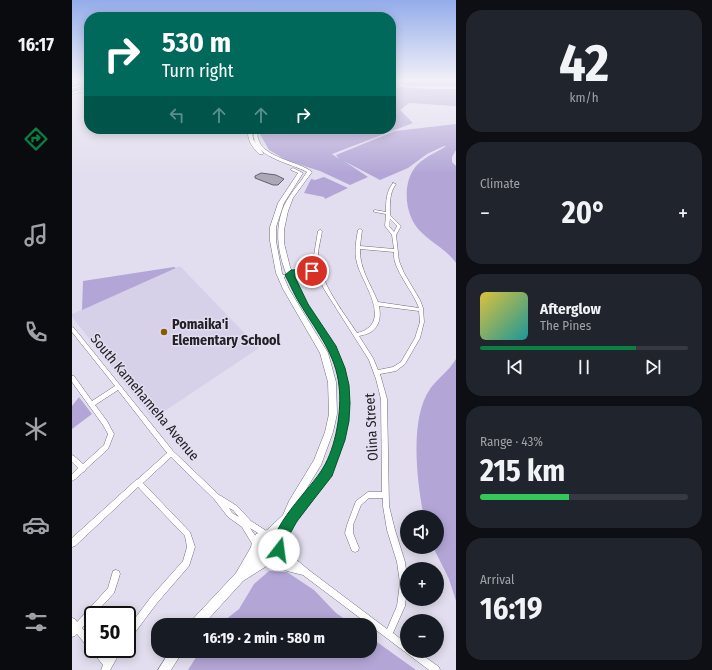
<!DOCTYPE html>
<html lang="en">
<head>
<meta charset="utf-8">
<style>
  :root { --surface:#171b24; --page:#20242c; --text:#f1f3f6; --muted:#9ea1a6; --line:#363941; --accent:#0b8043 }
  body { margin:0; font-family:"Fira Sans Condensed",sans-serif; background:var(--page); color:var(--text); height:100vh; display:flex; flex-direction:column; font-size:15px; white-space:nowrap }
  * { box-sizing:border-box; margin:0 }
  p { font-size:13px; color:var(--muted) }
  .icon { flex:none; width:22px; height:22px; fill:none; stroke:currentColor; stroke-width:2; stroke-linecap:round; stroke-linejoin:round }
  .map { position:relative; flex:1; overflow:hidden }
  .drawer { display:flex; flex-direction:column; gap:10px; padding:10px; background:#0d0f14; width:256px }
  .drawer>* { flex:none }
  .banner { position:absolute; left:12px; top:12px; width:312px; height:122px; border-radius:16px; box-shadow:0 2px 10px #0003; background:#00695c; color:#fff; overflow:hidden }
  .fabs { position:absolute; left:328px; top:510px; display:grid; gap:8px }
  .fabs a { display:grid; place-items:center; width:44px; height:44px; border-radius:50%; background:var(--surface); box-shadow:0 2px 10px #0003; font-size:20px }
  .speed { position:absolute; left:12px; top:606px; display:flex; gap:8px; font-size:20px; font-weight:700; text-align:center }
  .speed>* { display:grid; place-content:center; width:52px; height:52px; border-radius:50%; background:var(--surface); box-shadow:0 2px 10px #0003; line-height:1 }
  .speed .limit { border:2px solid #111; border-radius:6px; background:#fff; color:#111 }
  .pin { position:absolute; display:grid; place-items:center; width:34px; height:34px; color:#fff; margin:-17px; border:2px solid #fff; border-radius:50%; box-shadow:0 1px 4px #0007 }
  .me { position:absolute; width:44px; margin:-22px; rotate:15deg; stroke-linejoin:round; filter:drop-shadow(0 0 3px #0008) }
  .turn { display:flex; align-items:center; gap:14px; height:84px; padding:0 12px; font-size:18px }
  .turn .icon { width:52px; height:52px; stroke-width:2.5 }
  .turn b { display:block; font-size:28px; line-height:34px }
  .lanes { display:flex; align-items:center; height:38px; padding:0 12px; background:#0003; justify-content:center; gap:20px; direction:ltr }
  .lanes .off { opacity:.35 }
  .big { font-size:30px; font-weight:700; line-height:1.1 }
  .drawer .tile { flex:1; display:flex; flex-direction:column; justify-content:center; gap:6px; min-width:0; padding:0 14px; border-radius:16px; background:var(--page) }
  .drawer .dial { align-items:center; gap:0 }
  .dial b { font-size:52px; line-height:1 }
  .song { display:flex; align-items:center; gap:12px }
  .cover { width:48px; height:48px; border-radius:6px; background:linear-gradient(135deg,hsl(50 70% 55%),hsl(180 70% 35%)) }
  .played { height:4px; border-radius:2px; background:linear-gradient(90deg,var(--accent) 75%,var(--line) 75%) }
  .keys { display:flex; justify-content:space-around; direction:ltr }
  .heat { display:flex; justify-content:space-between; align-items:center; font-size:22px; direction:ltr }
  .charge { height:6px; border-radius:3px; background:linear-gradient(90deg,#34c759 43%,var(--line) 0) }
  .trip { position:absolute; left:79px; top:618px; width:226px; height:40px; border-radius:16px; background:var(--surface); box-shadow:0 2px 10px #0003; font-weight:700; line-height:40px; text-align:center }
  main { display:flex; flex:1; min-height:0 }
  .tabs { display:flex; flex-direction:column; width:72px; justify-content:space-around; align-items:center; background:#090b0e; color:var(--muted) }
  .tabs .icon { width:28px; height:28px }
  .tabs .current { color:var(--accent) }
  .tabs b { font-size:18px; color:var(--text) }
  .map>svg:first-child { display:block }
  .built { fill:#d6d1e9 }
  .green { fill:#b3a6d6 }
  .water { fill:#b59fed }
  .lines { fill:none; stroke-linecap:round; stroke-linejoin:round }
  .canal { stroke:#b59fed; stroke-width:2 }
  .building { fill:#aba8b8; stroke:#64606f }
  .street-casing { stroke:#726e7d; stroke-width:1 }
  .secondary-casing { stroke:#726e7d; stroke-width:1 }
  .street { fill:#fff; fill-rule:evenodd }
  .secondary { fill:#fff; fill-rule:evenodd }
  .route { fill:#0b8043; stroke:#07532c }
  .poi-dot { fill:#8a5a01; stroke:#e2deef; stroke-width:1.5 }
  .labels { text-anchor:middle; stroke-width:3; stroke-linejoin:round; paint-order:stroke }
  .poi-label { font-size:14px; font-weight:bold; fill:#222127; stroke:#e2deef; text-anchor:start }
  .street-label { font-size:14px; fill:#222127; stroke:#e2deef }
</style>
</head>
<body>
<main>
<nav class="tabs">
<b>16:17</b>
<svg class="icon current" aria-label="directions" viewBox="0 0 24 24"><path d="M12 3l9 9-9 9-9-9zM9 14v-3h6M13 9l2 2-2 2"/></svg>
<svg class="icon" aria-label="music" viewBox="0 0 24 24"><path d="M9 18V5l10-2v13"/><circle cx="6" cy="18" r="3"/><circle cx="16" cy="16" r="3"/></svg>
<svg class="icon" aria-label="phone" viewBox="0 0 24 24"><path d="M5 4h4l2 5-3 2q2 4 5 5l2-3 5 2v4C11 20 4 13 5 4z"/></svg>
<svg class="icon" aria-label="climate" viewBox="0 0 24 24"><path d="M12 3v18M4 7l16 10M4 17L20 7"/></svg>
<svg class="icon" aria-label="car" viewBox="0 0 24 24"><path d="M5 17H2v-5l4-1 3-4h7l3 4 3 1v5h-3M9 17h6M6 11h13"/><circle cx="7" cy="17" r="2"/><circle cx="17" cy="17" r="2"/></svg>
<svg class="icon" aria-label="filters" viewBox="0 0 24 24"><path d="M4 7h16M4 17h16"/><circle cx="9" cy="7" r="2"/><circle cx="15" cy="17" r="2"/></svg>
</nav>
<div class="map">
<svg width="384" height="670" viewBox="0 0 384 670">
  <rect width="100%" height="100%" fill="#e2deef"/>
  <polygon class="built" points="108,266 187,348 81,419 0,317 0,314"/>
  <g class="green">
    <path d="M330 87 359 89H384V106L337 103 328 110 341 123 260 154 267 159 264 155 323 131 384 124V150L380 157V162L384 166V263C375 250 360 243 349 232 332 216 329 181 346 164 354 156 366 152 374 146H372L355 154 336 168 308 180 272 161 296 177 278 185 248 171 216 161 197 150 188 134 189 129H319V88Z"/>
    <polygon points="252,177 276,188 253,199 252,197 232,193 239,179 243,180"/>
    <polygon points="102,267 104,268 10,310 11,281"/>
    <path d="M384 359V601L377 579 361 547H365V517H352C345 484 337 419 358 389 366 378 376 372 384 359Z"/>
    <polygon points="7,397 20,414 0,429 0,406"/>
    <polygon points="197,571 215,572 242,590 264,613 281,625 147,625 167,609 182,584"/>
    <polygon points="298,637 344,670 116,670 128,651 298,651"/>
  </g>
  <polygon class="water" points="332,80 384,80 384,86 334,86 328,83"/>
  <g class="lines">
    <polyline class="canal" points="319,86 324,80"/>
  </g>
  <polygon class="building" points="189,173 204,175 212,179 206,185 201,185 183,178 183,176"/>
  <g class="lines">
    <defs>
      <g id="street">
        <polygon points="17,83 17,85 0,89 0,87"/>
        <path d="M321 183 324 184C317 193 318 205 318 215L329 226 324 235 327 261 332 273 348 300 351 308 352 322 348 338 333 364 324 371 308 374 315 399 317 506 323 530 333 562 335 578V589L333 606 321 633 335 644V651H345L367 667 368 670H357L231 575 215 571 197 560 196 557 197 554 200 553 215 562 204 550 203 547 204 544 207 543 210 544 221 557 238 571 315 629 325 606 328 583 325 562 315 530 311 506V498H297L289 505 281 525V533L287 548 286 551 283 552 280 551 273 533 275 525 284 501 296 492H310L309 399 304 379 297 360 252 289 245 274 227 276 209 277 207 276 209 275 227 274 245 271 242 255 246 231 248 230H249L250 231C249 239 246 248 246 256 248 283 270 310 285 333 288 332 293 331 296 328 315 314 289 280 285 263 282 252 284 241 286 230L288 229 290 230 288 246 322 249 320 235 313 226 314 214 303 212 301 211 303 210 314 212C314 201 314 192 321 183ZM318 219 325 226 322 232 317 226ZM288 249 322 252C322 255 322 259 323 262 328 278 341 292 347 308L306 302C299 285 287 268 288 249ZM307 306 347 311 348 322 343 338 329 362 321 367 306 370 301 358 287 336C291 335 296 334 299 332 308 326 309 316 307 306Z"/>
        <path d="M0 327 2 328 101 451 147 495 149 496 165 506 179 521 196 532 198 534 194 538 178 528 189 544 188 547 185 548 182 547 170 527 156 517 142 499 99 457 71 483 118 532 123 547 117 566 85 603 58 639 55 640V629L79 597 111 561 115 547 113 536 66 487 3 546 0 547V538L63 481 64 480 66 479 95 453 46 390 23 405 35 421 42 434 36 449 14 469 13 471C8 473 5 479 0 481V474L6 468 0 462V455L2 456 11 464 32 445 36 434 31 425 0 382V376H2L20 401 43 386 0 332ZM157 508 161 510 167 517 160 513Z"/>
        <polygon points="44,570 47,571 48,574 42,593 10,628 21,641 21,649 28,649 36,658 41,649 50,649 38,670 29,670 31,665 19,650 18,650 5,634 3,636 0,637 0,618 3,619 5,622 36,588 41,571"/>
      </g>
      <g id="secondary">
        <polygon points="17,88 17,90 0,94 0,92"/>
        <path d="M176 129H180L181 139 191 153V154H187C180 147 175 140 176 129Z"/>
        <path d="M182 129H186C186 132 185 136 186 138 190 158 227 161 240 172L221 198 216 211 212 230V243L218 267 228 291 239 310 259 339 270 363 275 382 277 401 276 421 272 441 261 470 252 485 221 527 212 542V548L209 557 171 581 131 625H117L119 621 164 573 179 547 180 542 184 534 195 530 211 515 217 501 242 460 253 432 257 414 256 382 248 353 211 289 204 273 198 241V227L206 203 226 173 219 170V169L221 168 231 173 212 203 204 227V241L210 273 217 289 256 353 264 382 265 414 261 432 249 465 224 506C234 493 247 480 255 465 274 429 273 380 255 344 249 333 241 324 235 314 216 284 198 246 210 211 215 196 227 185 235 172 221 164 185 158 182 138 181 136 182 132 182 129ZM193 540H199L202 543V549L199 552H193L190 549V543Z"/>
        <polygon points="98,651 111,651 99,670 86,670"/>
      </g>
    </defs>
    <use href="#street" class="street-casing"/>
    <use href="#secondary" class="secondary-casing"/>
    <use href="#street" class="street"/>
    <use href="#secondary" class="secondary"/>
  </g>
  <linearGradient id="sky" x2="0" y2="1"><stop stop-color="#93acea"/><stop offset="0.46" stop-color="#f2f0f8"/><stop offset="1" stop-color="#f2f0f8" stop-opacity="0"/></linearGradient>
  <rect width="384" height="174" fill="url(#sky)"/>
  <path class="route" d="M240 269H242V273L222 275 236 304 264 346 273 368 277 385 278 403 277 421 273 440 260 476 225 521 213 543 211 555 207 557 202 555C192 530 240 488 251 468 264 447 270 410 267 386 264 355 245 332 230 307 223 297 219 286 213 275L219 270Z"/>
  <circle class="poi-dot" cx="92" cy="332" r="4"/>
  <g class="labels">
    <g class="poi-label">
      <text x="100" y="329">Pomaika'i<tspan x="100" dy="16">Elementary School</tspan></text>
    </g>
    <g class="street-label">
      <text transform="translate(73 397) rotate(50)" y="5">South Kamehameha Avenue</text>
      <text transform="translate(299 427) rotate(-93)" y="5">Olina Street</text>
    </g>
  </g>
</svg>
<div class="fabs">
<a><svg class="icon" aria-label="sound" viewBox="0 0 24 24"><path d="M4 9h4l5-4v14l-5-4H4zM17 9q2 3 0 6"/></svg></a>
<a>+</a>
<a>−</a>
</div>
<div class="speed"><div class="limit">50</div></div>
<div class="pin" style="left:240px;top:271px;background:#d93025"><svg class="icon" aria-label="arrive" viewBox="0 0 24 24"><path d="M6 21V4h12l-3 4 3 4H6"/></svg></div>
<svg class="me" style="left:207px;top:550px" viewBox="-20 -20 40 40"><circle r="19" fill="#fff"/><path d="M0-13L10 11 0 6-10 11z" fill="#0b8043"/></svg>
<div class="trip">16:19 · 2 min · 580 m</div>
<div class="banner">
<div class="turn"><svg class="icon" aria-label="right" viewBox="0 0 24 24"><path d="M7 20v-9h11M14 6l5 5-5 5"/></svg><div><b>530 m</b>Turn right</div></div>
<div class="lanes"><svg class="icon off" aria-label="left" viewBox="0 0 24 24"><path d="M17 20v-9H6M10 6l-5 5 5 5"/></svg><svg class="icon off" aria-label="ahead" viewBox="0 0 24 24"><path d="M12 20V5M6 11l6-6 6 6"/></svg><svg class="icon off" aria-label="ahead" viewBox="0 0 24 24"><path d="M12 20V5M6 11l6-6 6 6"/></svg><svg class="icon" aria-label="right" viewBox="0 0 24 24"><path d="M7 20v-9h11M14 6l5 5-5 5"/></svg></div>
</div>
</div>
<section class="drawer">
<div class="tile dial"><b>42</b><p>km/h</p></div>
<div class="tile"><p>Climate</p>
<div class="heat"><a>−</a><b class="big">20°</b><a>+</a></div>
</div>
<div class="tile">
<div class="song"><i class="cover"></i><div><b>Afterglow</b><p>The Pines</p></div></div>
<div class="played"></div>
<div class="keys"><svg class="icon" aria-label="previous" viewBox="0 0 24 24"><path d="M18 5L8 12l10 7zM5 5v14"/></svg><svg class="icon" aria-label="pause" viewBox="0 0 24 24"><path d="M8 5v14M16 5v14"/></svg><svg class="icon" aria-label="next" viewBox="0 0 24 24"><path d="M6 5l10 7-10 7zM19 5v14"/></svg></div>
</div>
<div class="tile"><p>Range · 43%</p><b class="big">215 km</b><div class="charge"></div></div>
<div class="tile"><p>Arrival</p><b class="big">16:19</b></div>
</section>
</main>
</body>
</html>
